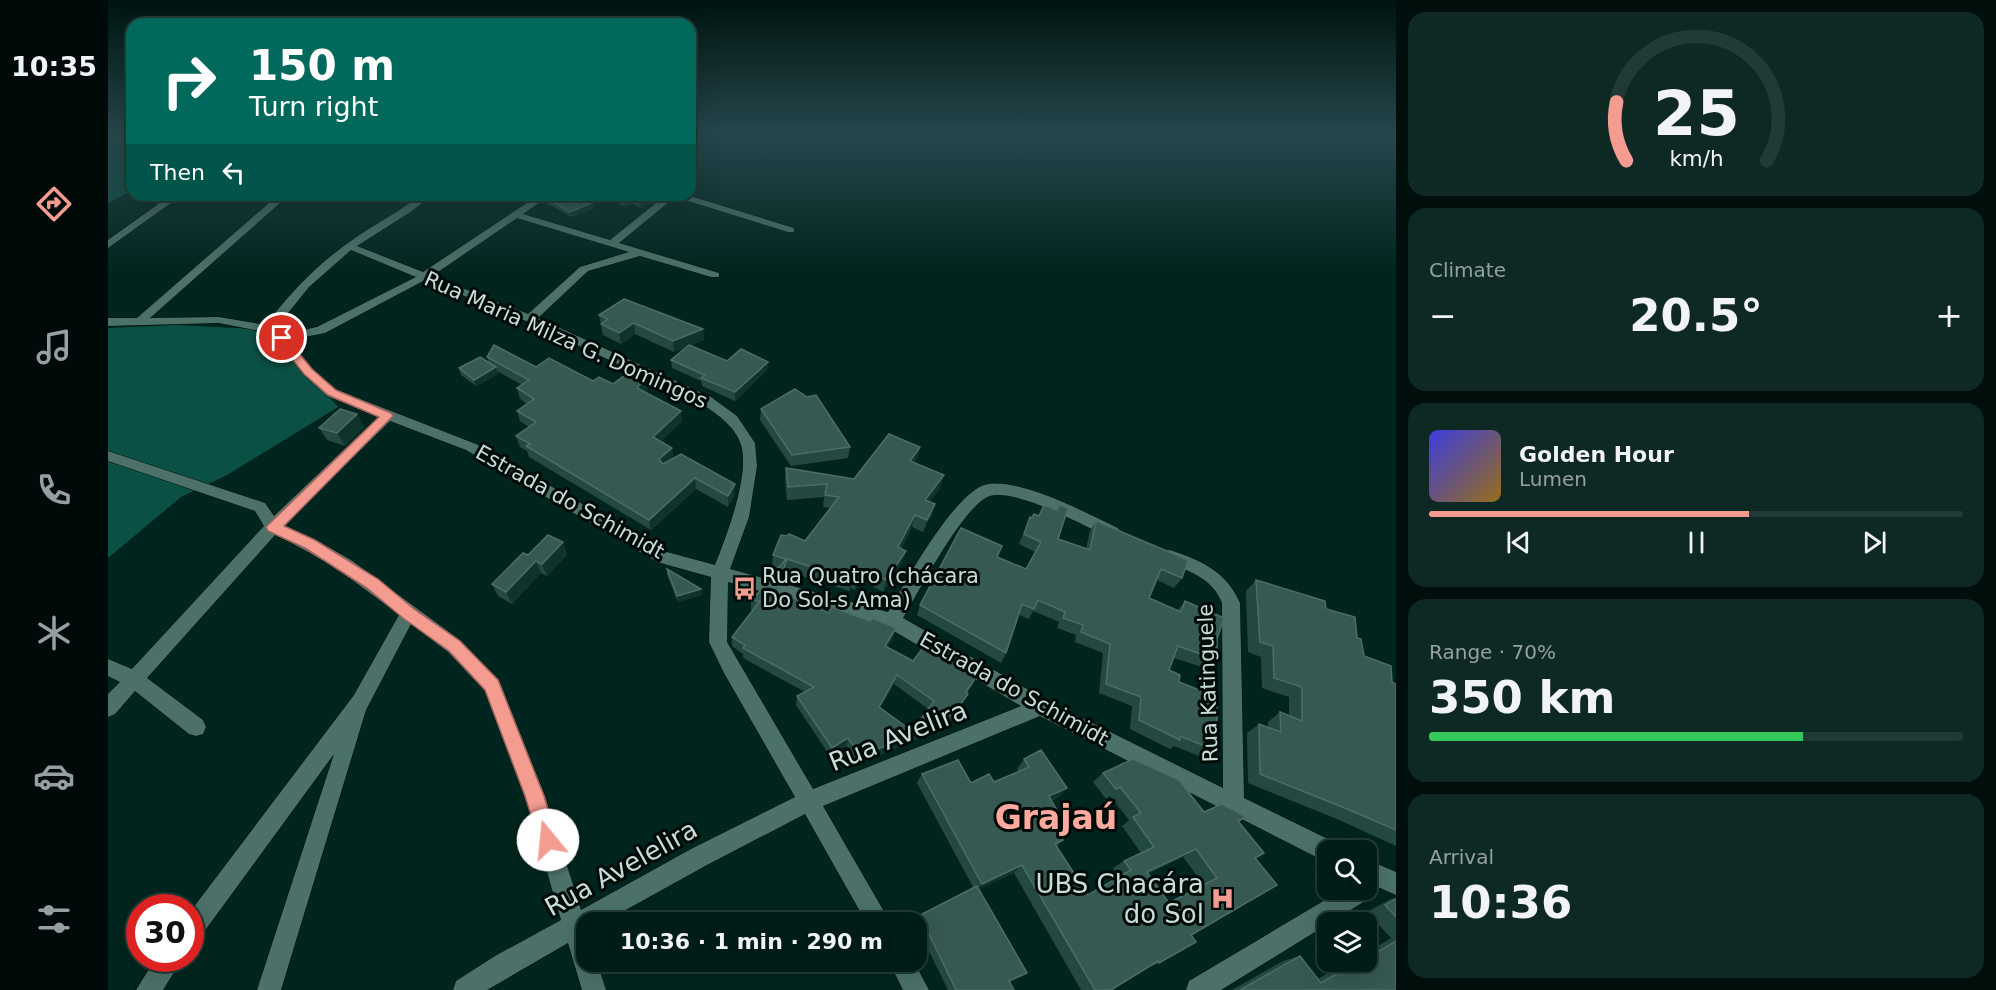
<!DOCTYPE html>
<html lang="en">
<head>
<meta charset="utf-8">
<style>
  :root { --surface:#001c16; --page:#0e2923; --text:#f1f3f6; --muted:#95a1a1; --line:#223a35; --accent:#f59c91 }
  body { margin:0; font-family:"DejaVu Sans",sans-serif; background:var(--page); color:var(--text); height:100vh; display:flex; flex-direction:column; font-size:22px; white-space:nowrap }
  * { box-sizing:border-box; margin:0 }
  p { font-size:20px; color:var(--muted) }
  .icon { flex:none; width:33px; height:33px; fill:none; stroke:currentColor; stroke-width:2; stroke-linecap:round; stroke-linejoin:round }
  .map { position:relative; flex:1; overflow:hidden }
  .sheet { display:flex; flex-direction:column; gap:12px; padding:12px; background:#000f0c; width:600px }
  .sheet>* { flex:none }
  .guide { position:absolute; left:18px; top:18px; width:570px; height:183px; border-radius:18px; box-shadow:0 6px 24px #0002,0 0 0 2px var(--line); background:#00695c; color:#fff; overflow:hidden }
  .controls { position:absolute; left:1209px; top:840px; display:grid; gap:12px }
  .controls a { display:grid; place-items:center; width:60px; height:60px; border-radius:12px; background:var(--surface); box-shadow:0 6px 24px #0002,0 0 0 2px var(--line); font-size:30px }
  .speed { position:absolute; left:18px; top:894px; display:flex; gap:12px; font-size:30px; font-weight:700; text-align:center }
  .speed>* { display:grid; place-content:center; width:78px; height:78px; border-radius:50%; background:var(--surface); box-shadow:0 6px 24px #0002,0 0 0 2px var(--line); line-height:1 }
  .speed .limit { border:9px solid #d22; background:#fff; color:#111 }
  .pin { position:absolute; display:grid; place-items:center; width:51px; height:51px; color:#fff; margin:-26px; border:3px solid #fff; border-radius:50%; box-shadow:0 2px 6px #0007 }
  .me { position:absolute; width:66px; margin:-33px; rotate:343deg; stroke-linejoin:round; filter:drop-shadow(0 0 4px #0008) }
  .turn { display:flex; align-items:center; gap:21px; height:126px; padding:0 24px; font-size:27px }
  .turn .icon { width:78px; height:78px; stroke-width:2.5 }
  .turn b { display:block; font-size:42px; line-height:51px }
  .then { display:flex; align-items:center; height:57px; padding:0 24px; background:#0003; gap:12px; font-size:22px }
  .big { font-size:45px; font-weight:800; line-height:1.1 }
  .sheet .card { flex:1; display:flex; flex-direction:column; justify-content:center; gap:9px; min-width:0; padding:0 21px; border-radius:18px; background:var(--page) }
  .sheet .dial { align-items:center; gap:0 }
  .dial svg { height:156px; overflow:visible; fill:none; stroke:var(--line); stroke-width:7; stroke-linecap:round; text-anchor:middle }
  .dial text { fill:var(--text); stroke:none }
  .song { display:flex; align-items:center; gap:18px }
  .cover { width:72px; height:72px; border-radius:9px; background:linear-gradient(135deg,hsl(240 70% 55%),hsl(40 70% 35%)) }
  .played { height:6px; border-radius:3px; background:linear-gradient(90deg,var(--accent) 60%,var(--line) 60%) }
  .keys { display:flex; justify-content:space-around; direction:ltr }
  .heat { display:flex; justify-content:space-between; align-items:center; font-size:33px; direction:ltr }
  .charge { height:9px; border-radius:4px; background:linear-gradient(90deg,#34c759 70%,var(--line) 0) }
  .trip { position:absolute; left:468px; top:912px; width:351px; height:60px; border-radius:18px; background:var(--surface); box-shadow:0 6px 24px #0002,0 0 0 2px var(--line); font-weight:800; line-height:60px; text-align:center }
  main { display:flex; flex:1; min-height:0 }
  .menu { display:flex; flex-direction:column; width:108px; justify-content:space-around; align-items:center; background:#000b09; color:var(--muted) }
  .menu .icon { width:42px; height:42px }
  .menu .on { color:var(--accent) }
  .menu b { font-size:27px; color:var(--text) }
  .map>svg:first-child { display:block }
  .green { fill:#0b5044 }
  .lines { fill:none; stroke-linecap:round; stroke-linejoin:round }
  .minor-casing { stroke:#000b08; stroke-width:1 }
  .minor { fill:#4b7168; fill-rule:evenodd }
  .wall { fill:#244941; fill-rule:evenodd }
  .shaded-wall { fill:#0e342c }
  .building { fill:#365952; stroke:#4d6e67; stroke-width:1.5; fill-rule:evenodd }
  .route { fill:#f59c91; stroke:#9f655e; stroke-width:1.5 }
  .labels { text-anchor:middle; stroke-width:6; stroke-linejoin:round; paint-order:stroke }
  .street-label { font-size:21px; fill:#c9ddd8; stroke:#000b08 }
  .poi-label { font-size:21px; fill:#c9ddd8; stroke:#000b08; text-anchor:start }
  .near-street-label { font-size:26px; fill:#c9ddd8; stroke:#000b08 }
  .near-poi-label { font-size:26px; fill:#c9ddd8; stroke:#000b08; text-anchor:end }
  .near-district-label { font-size:33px; font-weight:bold; fill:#feaa9f; stroke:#000b08 }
</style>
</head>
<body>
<main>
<nav class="menu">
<b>10:35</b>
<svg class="icon on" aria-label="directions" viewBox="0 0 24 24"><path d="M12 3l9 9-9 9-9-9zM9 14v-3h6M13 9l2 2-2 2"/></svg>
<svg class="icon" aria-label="music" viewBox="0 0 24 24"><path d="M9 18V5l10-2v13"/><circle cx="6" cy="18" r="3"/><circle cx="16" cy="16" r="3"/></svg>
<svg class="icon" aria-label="phone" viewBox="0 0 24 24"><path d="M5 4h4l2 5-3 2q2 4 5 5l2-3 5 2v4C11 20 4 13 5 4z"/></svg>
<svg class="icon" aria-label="climate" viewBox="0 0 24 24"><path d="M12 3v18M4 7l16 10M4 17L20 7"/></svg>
<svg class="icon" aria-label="car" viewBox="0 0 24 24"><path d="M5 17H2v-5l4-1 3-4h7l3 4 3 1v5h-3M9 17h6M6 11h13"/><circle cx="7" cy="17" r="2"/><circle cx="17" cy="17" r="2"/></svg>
<svg class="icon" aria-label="filters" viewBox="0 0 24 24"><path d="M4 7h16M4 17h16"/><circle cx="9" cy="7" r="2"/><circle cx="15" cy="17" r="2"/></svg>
</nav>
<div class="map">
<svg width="1288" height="990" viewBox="0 0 1288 990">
  <rect width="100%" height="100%" fill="#00251e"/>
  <g class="green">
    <polygon points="0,135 24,135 24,169 20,174 23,191 0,203"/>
    <polygon points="70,325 145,329 171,340 230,407 119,475 73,497 0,558 0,328"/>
  </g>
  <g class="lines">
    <defs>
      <g id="minor">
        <polygon points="11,135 0,141 0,136"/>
        <polygon points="63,195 74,195 0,248 0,240"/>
        <path d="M170 195H181L42 318 111 317 158 325C183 291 212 262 247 238 269 223 292 211 313 195H324L304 211 249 246 315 272 431 195H442L415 214 502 240 558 195H579L686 228V232H680L567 197 511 243 611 273V277H603L532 256 480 271 430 318 603 397 629 416 647 443 649 466 641 517 622 569 780 612C797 583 847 490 880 484 915 479 978 513 1010 528L1012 532 1010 536H998C975 525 907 488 882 496 856 504 810 593 795 618L940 701 1115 788 1114 603C1105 578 1079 570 1056 561L1054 556 1056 551 1062 550C1093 560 1119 572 1132 603L1136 798 1228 843 1231 850H1220V862L1212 859 932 716 715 806 782 922H758L697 814 599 865 496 922H478V962H489L498 990H474L460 943 379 990H345L348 981 387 956 453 920 417 796 377 691 340 652 303 624 258 710 173 990H149L226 754 90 940 82 943V912L246 695 291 615C251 584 213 556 167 535L39 678 95 720 98 727 95 734 88 736 81 734 27 691 7 714 0 717V694L12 682 0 676V659L24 669 156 526 147 511 0 461V451L157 503 166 516 270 417 219 396 196 375 170 341 157 332 111 323 0 326V318H29ZM409 218 521 252 472 267 420 314 324 276ZM243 250 308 277 209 327 176 334 168 328 201 287ZM317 280 418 321 593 403C608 414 625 424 632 442 644 471 618 537 607 565L559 552 368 444 229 390 204 369 182 340 217 333ZM282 421 358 450 549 562 603 577 601 642 616 673 687 797 583 849 473 910 437 796 391 680 352 640 243 560 208 540 176 525ZM620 582 779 627 913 706 705 789 619 642Z"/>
        <polygon points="1258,859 1288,872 1288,895 1263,884 1265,890 1262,898 1113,990 1078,990 1081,981 1234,890 1258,890"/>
        <polygon points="48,958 75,958 55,990 28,990"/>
        <polygon points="781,962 806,962 821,990 795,990"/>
      </g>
    </defs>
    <use href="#minor" class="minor-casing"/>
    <use href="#minor" class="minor"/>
  </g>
  <g class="wall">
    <polygon points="266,195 290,195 277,200"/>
    <polygon points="496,195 553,195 553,196 545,203 532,208 525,204 517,207"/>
    <polygon points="435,196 486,202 487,208 464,217 436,202"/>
    <polygon points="491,315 595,329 596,340 582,346 619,361 660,362 659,370 627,401 594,386 593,381 564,368 563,360 579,347 566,352 527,334 513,344 495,335"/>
    <polygon points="379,357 428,367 485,381 505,384 541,375 542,386 537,392 574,421 553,441 564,448 565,458 627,494 620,507 588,489 543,530 421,457 419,451 412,447 408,436 421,427 412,421 409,411 419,404 412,399 409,388 414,385 389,371 390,374 368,386 353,375 351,368 381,363"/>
    <polygon points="653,409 742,447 740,458 683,466 652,420"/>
    <polygon points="249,414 256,427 237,446 219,440 211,428"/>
    <polygon points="812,447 809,459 806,463 832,488 821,502 827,504 823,516 815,532 804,527 793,549 794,563 775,592 753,580 747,590 743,588 741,591 678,571 675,581 669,580 670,568 664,567 665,555 697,541 723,508 715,507 716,497 679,500 677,480 678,468 746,479"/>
    <polygon points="922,517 950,539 978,549 982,531 988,521 1074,578 1066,588 1049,580 1041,598 1069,611 1077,601 1109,639 1109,660 1100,669 1066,658 1061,670 1071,682 1109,751 1099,759 1066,746 1062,749 1022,729 1024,706 991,693 995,653 967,642 968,635 949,628 951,622 925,611 921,619 911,615 898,653 893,663 809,615 812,605 890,557 918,569 927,552 911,544"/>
    <polygon points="455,542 459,555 439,576 433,573 404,604 390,596 384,584 420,555"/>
    <polygon points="559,569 594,595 570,602 559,575"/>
    <polygon points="1148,580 1218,609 1249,638 1256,656 1284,682 1288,684 1288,846 1229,819 1140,783 1139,733 1151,724 1160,727 1160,722 1172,712 1181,716 1181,697 1154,688 1153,657 1140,652 1138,591"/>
    <path d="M671 592 721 613 785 638 779 648 805 661 866 683 859 693 860 694 855 703 839 725 834 721 826 732 751 764 738 746 722 756 688 705 689 696 697 692 635 658V654L624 646V637L645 611H643V601ZM786 684 820 709 804 731 772 708Z"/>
    <path d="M916 759 959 788 951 797 943 801 960 830 957 833 959 835 949 846 980 895 1011 877 1005 868 1016 861 1033 853 1014 826 1021 820 1002 796 998 799 985 782 995 773 1096 812 1138 817 1131 822 1147 858 1083 935 1051 963 1038 968 1003 990H973L906 873 871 889 902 982 906 990H840L808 925V922L807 921 812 915 865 887 809 783 814 774 863 783 886 782 911 772 909 769ZM1075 857 1096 885 1061 903 1040 874Z"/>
    <polygon points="1288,897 1288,990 1124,990 1175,961 1192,956 1210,979 1231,966 1227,962 1258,962 1265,949 1283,938 1259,912 1281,900"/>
    <polygon points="1220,935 1220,952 1210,940"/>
  </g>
  <g class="shaded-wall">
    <polygon points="275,195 290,195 277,200"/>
    <polygon points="518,195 524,195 525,204 517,207 515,196"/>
    <polygon points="535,195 553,195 553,196 545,203 532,208 530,197"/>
    <polygon points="486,202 487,208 464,217 462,212"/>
    <polygon points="526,323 527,334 513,344 511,333"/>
    <polygon points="595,329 596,340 566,352 565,341"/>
    <polygon points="660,362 659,370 627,401 627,392"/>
    <polygon points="388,367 390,374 368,386 366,380"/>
    <polygon points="541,375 542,386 531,399 529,388"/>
    <polygon points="573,411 574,421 547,448 545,437"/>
    <polygon points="249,414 256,427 237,446 229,433"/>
    <polygon points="812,447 809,459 799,474 802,461"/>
    <polygon points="564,448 565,458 553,470 551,459"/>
    <polygon points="836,475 832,488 813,512 817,500"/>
    <polygon points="587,478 588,489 543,530 541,520"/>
    <polygon points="627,484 627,494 620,507 620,496"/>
    <polygon points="827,504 823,516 815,532 819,520"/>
    <polygon points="807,515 804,527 787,559 790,547"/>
    <polygon points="455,542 459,555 439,576 434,564"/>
    <polygon points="798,551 794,563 775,592 778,580"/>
    <polygon points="679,559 678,571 675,581 676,569"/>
    <polygon points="428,561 433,573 404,604 398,592"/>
    <polygon points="756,568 753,580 747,590 749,578"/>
    <polygon points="746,577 743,588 741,591 743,580"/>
    <polygon points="593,589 594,595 570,602 569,596"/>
    <polygon points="788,628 785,638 774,656 777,646"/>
    <polygon points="870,674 866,683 853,701 858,692"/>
    <polygon points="789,675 786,684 768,716 771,707"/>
    <polygon points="860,694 855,703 839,725 843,716"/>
    <polygon points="838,713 834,721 826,732 751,764 753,756 830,724"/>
    <polygon points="740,738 738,746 722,756 724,748"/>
    <polygon points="959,788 951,797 933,805 941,796"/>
    <polygon points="1088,849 1075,857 1028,880 1039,872"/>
    <polygon points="914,865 906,873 867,891 874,884"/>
  </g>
  <g class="building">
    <polygon points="437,195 473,195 486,202 462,212 435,196"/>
    <polygon points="516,299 595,329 565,341 526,323 511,333 493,324 500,319 491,315"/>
    <polygon points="386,345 428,367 441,358 485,381 491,377 505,384 526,368 541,375 529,388 573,411 545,437 564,448 551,459 555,464 573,454 627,484 620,496 587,478 541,520 418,446 422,444 408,436 428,422 409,411 426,399 409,388 421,380 379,357"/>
    <polygon points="581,345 619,361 633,349 660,362 627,392 593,378 597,375 563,360"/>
    <polygon points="372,357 388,367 366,380 351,368"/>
    <polygon points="687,389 699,397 708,395 742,447 684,455 653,409"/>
    <polygon points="232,409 249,414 229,433 211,428"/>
    <polygon points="781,434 812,447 802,461 836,475 817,500 827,504 819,520 807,515 790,547 798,551 778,580 756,568 749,578 746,577 743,580 679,559 676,569 670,568 678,559 665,555 673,535 679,536 681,534 697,541 731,497 717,495 719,484 680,487 678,468 746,479"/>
    <polygon points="936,505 949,510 952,505 960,508 950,539 982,550 988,521 1080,560 1074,578 1053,569 1041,598 1073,612 1077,601 1116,618 1109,639 1109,660 1070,646 1061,670 1072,675 1071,682 1109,697 1109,751 1072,736 1072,740 1031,720 1033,697 998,684 1002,644 973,632 975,625 955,618 957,612 930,600 926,609 914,604 898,653 812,605 853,528 894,546 889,557 918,569 933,542 916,534 922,517 924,518 926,514 931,516"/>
    <polygon points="440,535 455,542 434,564 428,561 398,592 384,584 415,553 420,555"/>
    <polygon points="559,569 593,589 569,596"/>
    <polygon points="1148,580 1217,601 1218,609 1247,617 1249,638 1253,639 1256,656 1283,666 1284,682 1288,684 1288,830 1244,811 1152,774 1151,724 1173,732 1172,712 1194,721 1194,687 1166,678 1165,646 1152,642"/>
    <path d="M657 585 671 589 670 592 721 613 724 607 762 621 764 618 788 628 777 646 805 661 817 645 870 674 858 692 860 694 843 716 838 713 830 724 753 756 740 738 724 748 689 696 706 687 635 648 637 645 624 637 652 601H643ZM789 675 826 701 804 731 771 707Z"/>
    <path d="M933 750 959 788 941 796 960 830 957 832 959 835 954 837 955 840 947 844 980 895 1023 870 1016 861 1046 847 1025 817 1033 813 1012 787 1008 789 995 773 1025 759 1071 780 1096 812 1114 804 1138 817 1130 821 1156 853 1147 858 1169 885 1083 935 1088 942 1051 963 1050 961 1003 990H987L914 865 874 884 814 774 850 760 863 783 881 774 886 782 921 767 916 759ZM1088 849 1109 878 1061 903 1039 872Z"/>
    <polygon points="869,886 919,973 901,981 906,990 848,990 812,915"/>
    <polygon points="1288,899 1288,917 1277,905"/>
    <polygon points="1258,941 1268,953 1288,941 1288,990 1132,990 1192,956 1213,983 1248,962 1258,962"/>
  </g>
  <linearGradient id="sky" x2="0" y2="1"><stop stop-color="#001410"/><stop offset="0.49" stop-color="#26464c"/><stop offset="1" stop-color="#26464c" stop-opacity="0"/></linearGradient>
  <rect width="1288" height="273" fill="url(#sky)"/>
  <polygon class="route" points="174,335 177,336 204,369 228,390 283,413 285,416 176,526 207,540 270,579 306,609 352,641 390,680 436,796 449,840 447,847 440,849 433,847 417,796 377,690 341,651 295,618 259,588 197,548 160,531 158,527 271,417 220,395 196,374 170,341 168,338"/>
  <defs>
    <symbol id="bus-bare" viewBox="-9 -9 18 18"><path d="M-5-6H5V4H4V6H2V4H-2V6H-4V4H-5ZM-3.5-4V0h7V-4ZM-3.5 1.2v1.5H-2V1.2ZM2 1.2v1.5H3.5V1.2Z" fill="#f59c91" stroke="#000b08" stroke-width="2.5" paint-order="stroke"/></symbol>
    <symbol id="hospital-bare" viewBox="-9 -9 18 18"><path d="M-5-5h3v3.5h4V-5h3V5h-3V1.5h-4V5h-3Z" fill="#f59c91" stroke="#000b08" stroke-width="2.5" paint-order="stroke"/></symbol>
  </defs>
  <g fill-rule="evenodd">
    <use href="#bus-bare" x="620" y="572" width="33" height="33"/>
    <use href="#hospital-bare" x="1098" y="882" width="33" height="33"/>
  </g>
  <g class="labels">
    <g class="street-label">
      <text transform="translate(458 340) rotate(24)" y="7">Rua Maria Milza G. Domingos</text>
      <text transform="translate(462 502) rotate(29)" y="7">Estrada do Schimidt</text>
      <text transform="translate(1100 683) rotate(-92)" y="7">Rua Katinguele</text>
      <text transform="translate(906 689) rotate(29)" y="7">Estrada do Schimidt</text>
    </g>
    <g class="poi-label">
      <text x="654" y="583">Rua Quatro (chácara<tspan x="654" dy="24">Do Sol-s Ama)</tspan></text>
    </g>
    <g class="near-street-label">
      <text transform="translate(790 736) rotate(-22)" y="9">Rua Avelira</text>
      <text transform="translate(513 868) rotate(-29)" y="9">Rua Avelelira</text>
    </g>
    <g class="near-poi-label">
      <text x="1096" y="893">UBS Chacára<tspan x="1096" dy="30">do Sol</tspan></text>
    </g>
    <g class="near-district-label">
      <text x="948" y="829">Grajaú</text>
    </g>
  </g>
</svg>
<div class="controls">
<a><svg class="icon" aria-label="search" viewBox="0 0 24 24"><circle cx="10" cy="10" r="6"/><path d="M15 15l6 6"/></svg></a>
<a><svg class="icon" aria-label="layers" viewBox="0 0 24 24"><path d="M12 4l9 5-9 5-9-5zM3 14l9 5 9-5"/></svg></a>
</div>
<div class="speed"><div class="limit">30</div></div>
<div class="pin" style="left:174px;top:338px;background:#d93025"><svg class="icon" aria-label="arrive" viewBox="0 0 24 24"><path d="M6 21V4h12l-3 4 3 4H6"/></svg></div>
<svg class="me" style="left:440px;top:840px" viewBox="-20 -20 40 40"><circle r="19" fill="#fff"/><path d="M0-13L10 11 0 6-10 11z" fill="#f59c91"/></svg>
<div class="trip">10:36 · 1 min · 290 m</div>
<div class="guide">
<div class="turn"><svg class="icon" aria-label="right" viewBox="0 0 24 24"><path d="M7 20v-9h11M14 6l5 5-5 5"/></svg><div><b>150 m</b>Turn right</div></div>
<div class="then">Then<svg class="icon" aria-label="left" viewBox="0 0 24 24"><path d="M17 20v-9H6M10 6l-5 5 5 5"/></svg></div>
</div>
</div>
<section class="sheet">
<div class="card dial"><svg viewBox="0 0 100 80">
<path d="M14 69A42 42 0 1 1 86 69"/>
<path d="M14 69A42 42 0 0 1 9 39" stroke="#f59c91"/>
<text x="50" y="56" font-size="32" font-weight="700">25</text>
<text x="50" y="72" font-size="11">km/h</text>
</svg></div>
<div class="card"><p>Climate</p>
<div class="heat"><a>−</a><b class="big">20.5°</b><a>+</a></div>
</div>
<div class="card">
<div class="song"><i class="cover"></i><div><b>Golden Hour</b><p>Lumen</p></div></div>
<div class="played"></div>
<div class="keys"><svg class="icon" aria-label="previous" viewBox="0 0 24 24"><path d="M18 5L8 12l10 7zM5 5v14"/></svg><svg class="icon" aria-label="pause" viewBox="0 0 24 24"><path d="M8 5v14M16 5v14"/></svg><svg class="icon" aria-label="next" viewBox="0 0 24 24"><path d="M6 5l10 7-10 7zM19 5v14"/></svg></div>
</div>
<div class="card"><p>Range · 70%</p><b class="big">350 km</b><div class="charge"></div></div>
<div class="card"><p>Arrival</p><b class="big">10:36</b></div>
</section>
</main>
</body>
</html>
